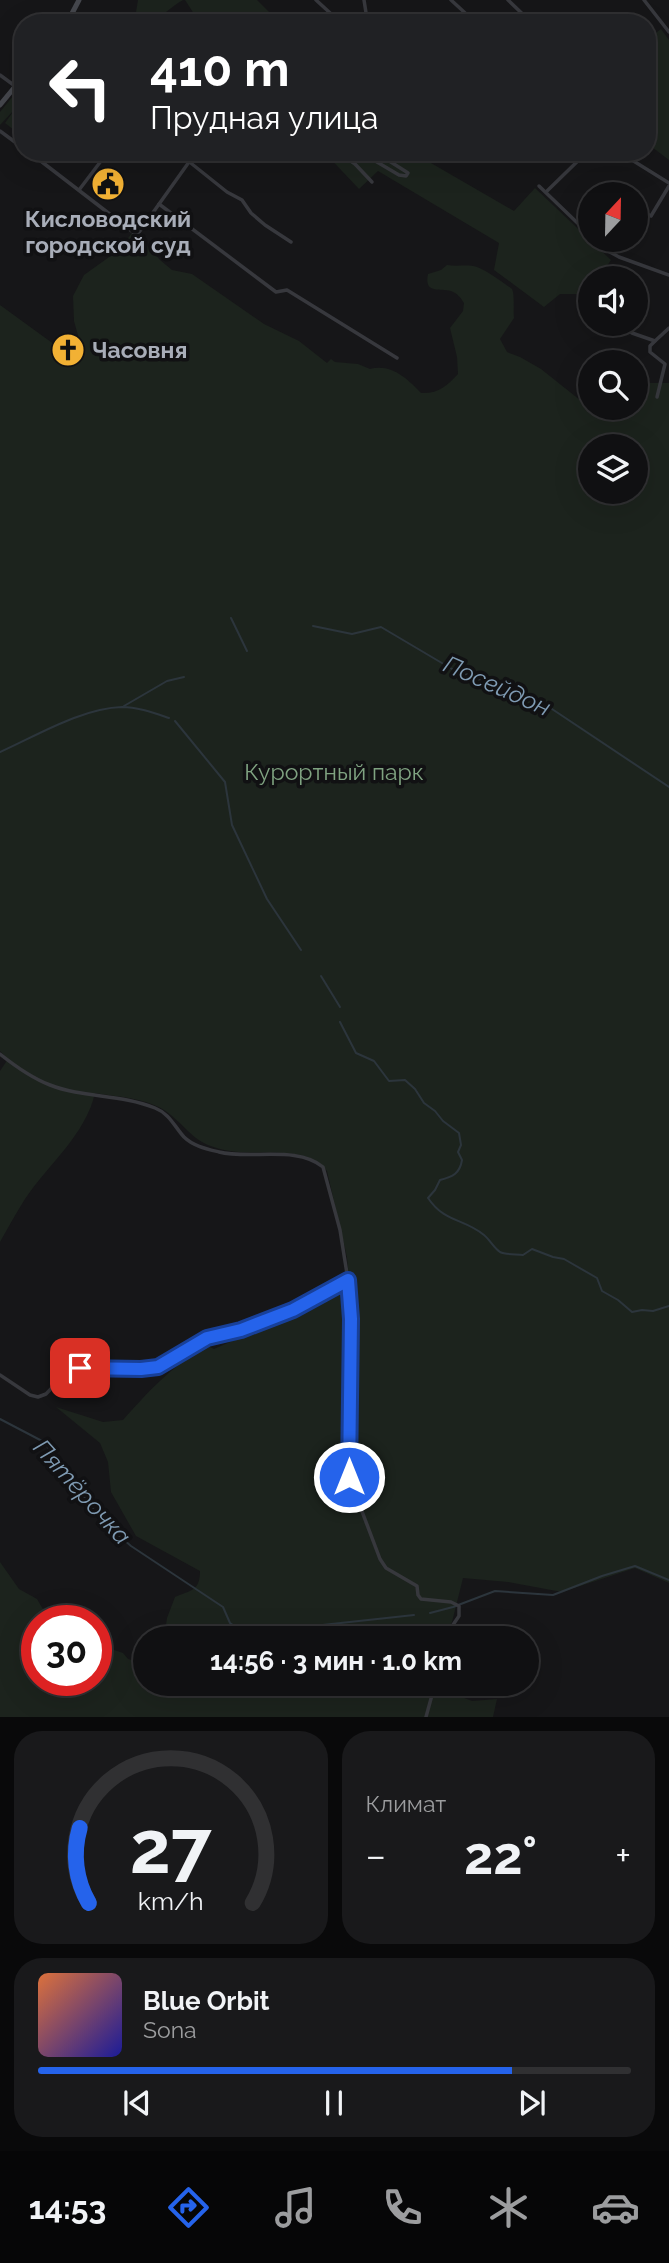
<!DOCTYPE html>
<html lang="ru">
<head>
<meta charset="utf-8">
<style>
  :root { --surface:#101012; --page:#19191b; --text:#f1f3f6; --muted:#9c9d9f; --line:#303032; --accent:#2563eb }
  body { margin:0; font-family:Raleway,sans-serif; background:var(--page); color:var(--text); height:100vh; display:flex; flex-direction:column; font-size:26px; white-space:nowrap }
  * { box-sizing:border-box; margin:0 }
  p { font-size:23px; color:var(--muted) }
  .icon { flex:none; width:38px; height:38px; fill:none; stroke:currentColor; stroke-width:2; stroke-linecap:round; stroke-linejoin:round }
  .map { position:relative; height:1717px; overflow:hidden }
  .details { display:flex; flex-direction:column; gap:14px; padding:14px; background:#09090a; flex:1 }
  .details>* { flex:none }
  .hud { position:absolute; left:14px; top:14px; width:642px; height:147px; border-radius:28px; box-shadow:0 7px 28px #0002,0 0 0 2px var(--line); background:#202124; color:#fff; overflow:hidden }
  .needle { width:46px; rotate:22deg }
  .buttons { position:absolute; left:578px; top:182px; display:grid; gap:14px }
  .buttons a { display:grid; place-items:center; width:70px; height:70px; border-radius:50%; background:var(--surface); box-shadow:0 7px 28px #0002,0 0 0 2px var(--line); font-size:35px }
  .speed { position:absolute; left:21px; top:1605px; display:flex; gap:14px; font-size:35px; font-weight:700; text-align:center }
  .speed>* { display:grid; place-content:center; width:91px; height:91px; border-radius:50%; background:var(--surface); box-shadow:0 7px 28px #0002,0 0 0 2px var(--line); line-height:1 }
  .speed .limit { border:10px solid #d22; background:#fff; color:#111 }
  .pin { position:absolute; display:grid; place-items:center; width:60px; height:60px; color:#fff; margin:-30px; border-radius:14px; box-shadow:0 4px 10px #0006 }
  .me { position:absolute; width:77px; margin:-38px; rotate:0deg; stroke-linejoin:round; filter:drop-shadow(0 0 5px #0008) }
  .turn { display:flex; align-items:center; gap:24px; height:147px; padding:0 21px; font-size:32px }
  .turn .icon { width:91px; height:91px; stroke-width:2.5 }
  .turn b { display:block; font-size:49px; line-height:60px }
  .big { font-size:52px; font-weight:700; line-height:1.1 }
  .details .tile { flex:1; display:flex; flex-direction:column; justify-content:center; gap:10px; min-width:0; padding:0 24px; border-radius:28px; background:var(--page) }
  .details .dial { align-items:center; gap:0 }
  .dial svg { height:182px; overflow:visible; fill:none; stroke:var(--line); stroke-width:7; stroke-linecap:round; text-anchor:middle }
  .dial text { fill:var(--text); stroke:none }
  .song { display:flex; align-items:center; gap:21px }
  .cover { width:84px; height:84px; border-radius:10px; background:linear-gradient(135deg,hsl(20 70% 55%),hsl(240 70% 35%)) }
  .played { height:7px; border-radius:4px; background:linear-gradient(90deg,var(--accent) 80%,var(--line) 80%) }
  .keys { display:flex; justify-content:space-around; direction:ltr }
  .heat { display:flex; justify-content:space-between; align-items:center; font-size:38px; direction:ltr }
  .details .tiles { flex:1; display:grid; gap:14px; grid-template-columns:1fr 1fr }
  .tile:last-child { grid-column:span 2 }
  .trip { position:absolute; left:133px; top:1626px; width:406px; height:70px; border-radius:35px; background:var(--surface); box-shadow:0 7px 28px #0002,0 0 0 2px var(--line); font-weight:700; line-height:70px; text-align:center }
  .dock { display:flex; height:112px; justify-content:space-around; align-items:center; background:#060607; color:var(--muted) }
  .dock .icon { width:49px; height:49px }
  .dock .selected { color:var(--accent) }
  .dock b { font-size:32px; color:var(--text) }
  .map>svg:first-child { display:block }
  .green { fill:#1c231d; fill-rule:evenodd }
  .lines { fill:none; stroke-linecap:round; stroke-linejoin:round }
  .stream { stroke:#2c353c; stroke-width:2 }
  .street { stroke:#37383d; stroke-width:3.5 }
  .secondary { stroke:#45474d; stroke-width:5 }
  .route-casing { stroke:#184099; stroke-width:18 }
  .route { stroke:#2563eb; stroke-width:12 }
  .labels { text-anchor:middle; stroke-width:7; stroke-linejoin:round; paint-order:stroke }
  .poi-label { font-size:23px; font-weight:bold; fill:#a8adb8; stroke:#111113 }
  .park-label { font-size:23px; fill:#7fa381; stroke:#111113 }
  .water-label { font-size:24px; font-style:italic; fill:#7f9bb3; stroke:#111113 }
</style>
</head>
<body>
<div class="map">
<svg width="669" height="1717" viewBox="0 0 669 1717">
  <rect width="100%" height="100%" fill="#161618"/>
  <g class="green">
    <path d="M138 0H183C170 7 163 17 149 21L136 12Z"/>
    <polygon points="185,0 257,0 280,23 200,23"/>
    <polygon points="661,29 669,40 669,160 648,144 648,39"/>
    <polygon points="13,96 23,104 23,130 19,134 5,123 15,109 0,125 0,112"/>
    <polygon points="324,152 412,152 514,211 535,188 611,260 599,278 590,278 588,294 560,294 544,307 494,270 499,243 378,171 359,189"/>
    <path d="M132 233 140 237 160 260 172 270 192 274 264 324 299 341 327 363 331 359 335 362 358 364 370 369C391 363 408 379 421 393 438 394 447 386 458 374L457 357 450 328 463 311 464 303C461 298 457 293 451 291 438 288 424 294 428 274L441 270 447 265C457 267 468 264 477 267 486 270 504 283 512 289 515 295 513 311 514 318L500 339 507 352 520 357 541 369 590 408 601 410 635 408V392L647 383H669V1583L635 1568 562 1592 508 1582 463 1578 452 1622 442 1638H164L167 1618 175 1597C191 1590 200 1591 200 1571L136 1536 111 1492 108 1462 100 1443 56 1407 103 1422 123 1420C149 1391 173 1364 208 1346L214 1349 350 1289 347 1257 327 1171C309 1144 257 1156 230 1151 192 1144 194 1133 167 1112 148 1098 118 1097 95 1093 86 1134 48 1165 25 1199 16 1213 8 1228 0 1242V1071L8 1059 0 1051V305L66 353 82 350 74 321 73 296 84 275 119 250ZM590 446H635V492H590Z"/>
    <polygon points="0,1562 19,1589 37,1599 44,1611 49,1614 56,1613 66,1620 37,1620 37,1680 96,1680 96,1644 123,1653 128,1659 135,1661 145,1644 145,1684 429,1684 472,1701 497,1699 493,1717 0,1717"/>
  </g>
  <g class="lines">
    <g class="stream">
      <polyline points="231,618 247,651"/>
      <polyline points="313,626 352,634 381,627 452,669 543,703 669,787"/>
      <polyline points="124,706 167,681 184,677"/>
      <polyline points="175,721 225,782 232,825 267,899 301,950"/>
      <path d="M0 752C36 736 82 708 122 707 138 707 154 713 169 718"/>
      <polyline points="321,976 340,1007"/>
      <path d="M340 1022 356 1053 374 1061 389 1081 405 1080 415 1089 424 1103 435 1111 443 1121 459 1133 461 1145 458 1152 462 1160C460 1173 453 1177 440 1180L435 1190 428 1198C445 1223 463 1218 484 1235 490 1240 494 1248 500 1252 506 1255 517 1254 523 1255L532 1249 553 1257 564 1259 597 1278 602 1291 618 1300 632 1312 642 1310 653 1311 669 1306"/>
      <polyline points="0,1419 44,1442 101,1520 131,1546 223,1607 230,1623 250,1637 313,1626 414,1615"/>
      <polyline points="430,1613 453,1607 495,1591 553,1595 602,1576 635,1566 669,1580"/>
    </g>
    <g class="street">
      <polyline points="316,0 341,23"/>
      <polyline points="364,0 367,19 365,23"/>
      <polyline points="451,0 476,23"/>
      <polyline points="508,0 532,23"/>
      <polyline points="644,0 669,32"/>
      <polyline points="0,75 15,86"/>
      <polyline points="0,131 23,148"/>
      <polyline points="29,152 137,235 189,162"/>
      <polyline points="177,152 227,192 242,200 251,213 265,225 291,242"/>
      <polyline points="338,152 355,164 372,182"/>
      <polyline points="360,152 399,175 406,176 408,173 405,171 375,152"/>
      <polyline points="619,152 669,183"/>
      <polyline points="539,186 590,235"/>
      <polyline points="79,190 101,161"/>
      <polyline points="546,192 587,152"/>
      <polyline points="627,194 628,193"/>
      <polyline points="159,204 276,292 287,290 397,358"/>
      <polyline points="635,208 651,216 669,186"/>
      <polyline points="592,240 599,246"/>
      <polyline points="603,240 599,246 619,257 669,275"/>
      <polyline points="615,324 632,333 655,341 669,328"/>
      <polyline points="655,341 650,346 650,352 665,364 657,397"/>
      <path d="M0 1054C15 1066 32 1078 50 1085 83 1098 121 1094 155 1108 170 1114 174 1126 184 1137 193 1146 207 1149 219 1152 250 1160 297 1145 323 1167L340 1230 348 1280 351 1319 349 1477 380 1559 386 1568 417 1586 418 1595 421 1599 451 1602 459 1606V1616L444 1638"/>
      <polyline points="0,1375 30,1395 38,1397 46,1394 69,1370 80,1368 141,1369 158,1367 207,1338 241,1330 293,1309 348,1280"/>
      <polyline points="426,1717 435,1684"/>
    </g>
    <g class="secondary">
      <polyline points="67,23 79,0"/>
      <polyline points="0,105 23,77"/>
    </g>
  </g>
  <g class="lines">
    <defs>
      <polyline id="route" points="80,1368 141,1369 158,1367 207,1338 241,1330 293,1310 348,1280 351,1319 349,1477"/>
    </defs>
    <use href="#route" class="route-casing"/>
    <use href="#route" class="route"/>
  </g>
  <defs>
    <symbol id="civic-disc" viewBox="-11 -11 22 22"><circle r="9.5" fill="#f2b134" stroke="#111113"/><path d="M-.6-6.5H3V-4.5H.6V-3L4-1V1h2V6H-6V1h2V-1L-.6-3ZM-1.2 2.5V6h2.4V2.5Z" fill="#111"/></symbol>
    <symbol id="church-disc" viewBox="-11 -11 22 22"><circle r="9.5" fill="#f2b134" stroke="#111113"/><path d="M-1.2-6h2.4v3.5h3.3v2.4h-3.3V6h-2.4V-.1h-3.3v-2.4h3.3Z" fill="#111"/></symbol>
  </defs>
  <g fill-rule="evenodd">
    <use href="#civic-disc" x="89" y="165" width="38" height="38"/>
    <use href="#church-disc" x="49" y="331" width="38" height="38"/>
  </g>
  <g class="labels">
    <g class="poi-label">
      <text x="108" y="227">Кисловодский<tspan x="108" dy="26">городской суд</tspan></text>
      <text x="92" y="358" text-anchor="start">Часовня</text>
    </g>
    <g class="park-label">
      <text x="334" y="780">Курортный парк</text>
    </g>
    <g class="water-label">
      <text transform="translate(497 686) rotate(24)" y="8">Посейдон</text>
      <text transform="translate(82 1492) rotate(48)" y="8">Пятёрочка</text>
    </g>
  </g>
</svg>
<div class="buttons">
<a><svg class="needle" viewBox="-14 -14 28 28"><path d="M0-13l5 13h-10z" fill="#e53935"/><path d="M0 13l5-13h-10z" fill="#9c9d9f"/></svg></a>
<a><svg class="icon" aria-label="sound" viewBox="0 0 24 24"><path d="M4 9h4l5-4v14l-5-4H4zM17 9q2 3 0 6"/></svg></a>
<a><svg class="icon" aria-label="search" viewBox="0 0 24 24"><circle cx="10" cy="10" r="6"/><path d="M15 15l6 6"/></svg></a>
<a><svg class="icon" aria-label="layers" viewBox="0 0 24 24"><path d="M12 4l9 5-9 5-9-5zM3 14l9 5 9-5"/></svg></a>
</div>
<div class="speed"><div class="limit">30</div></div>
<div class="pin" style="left:80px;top:1368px;background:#d93025"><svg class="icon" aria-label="arrive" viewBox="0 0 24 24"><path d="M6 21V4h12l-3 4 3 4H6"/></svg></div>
<svg class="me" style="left:349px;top:1477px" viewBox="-20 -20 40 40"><circle r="17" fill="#2563eb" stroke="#fff" stroke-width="3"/><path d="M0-11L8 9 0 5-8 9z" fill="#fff"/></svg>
<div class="trip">14:56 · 3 мин · 1.0 km</div>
<div class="hud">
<div class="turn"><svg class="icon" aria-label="left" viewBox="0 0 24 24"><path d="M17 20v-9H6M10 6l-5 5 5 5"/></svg><div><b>410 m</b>Прудная улица</div></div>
</div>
</div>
<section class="details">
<div class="tiles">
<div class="tile dial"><svg viewBox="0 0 100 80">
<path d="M14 69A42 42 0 1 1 86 69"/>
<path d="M14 69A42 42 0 0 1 10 36" stroke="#2563eb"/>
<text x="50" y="56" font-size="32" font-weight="700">27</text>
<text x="50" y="72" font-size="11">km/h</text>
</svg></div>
<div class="tile"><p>Климат</p>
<div class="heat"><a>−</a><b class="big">22°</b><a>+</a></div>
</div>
<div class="tile">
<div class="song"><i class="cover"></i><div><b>Blue Orbit</b><p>Sona</p></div></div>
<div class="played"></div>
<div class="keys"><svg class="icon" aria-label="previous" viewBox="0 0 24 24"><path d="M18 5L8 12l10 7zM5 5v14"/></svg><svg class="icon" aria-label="pause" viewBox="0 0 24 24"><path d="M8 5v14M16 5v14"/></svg><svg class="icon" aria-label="next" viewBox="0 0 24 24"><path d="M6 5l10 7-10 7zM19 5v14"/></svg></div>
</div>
</div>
</section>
<nav class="dock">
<b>14:53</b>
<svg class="icon selected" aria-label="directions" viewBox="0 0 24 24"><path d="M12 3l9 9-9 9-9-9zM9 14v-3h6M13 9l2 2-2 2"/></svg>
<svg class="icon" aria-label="music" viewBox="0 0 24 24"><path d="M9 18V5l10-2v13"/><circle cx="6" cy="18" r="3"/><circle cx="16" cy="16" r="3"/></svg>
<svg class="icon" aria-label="phone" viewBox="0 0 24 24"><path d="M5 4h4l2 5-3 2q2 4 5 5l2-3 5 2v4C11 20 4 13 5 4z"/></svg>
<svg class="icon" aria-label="climate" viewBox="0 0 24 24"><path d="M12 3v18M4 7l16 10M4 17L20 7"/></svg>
<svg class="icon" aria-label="car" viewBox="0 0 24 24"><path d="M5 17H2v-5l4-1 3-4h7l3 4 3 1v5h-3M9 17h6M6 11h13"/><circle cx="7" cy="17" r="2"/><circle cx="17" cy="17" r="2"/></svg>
</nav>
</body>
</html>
